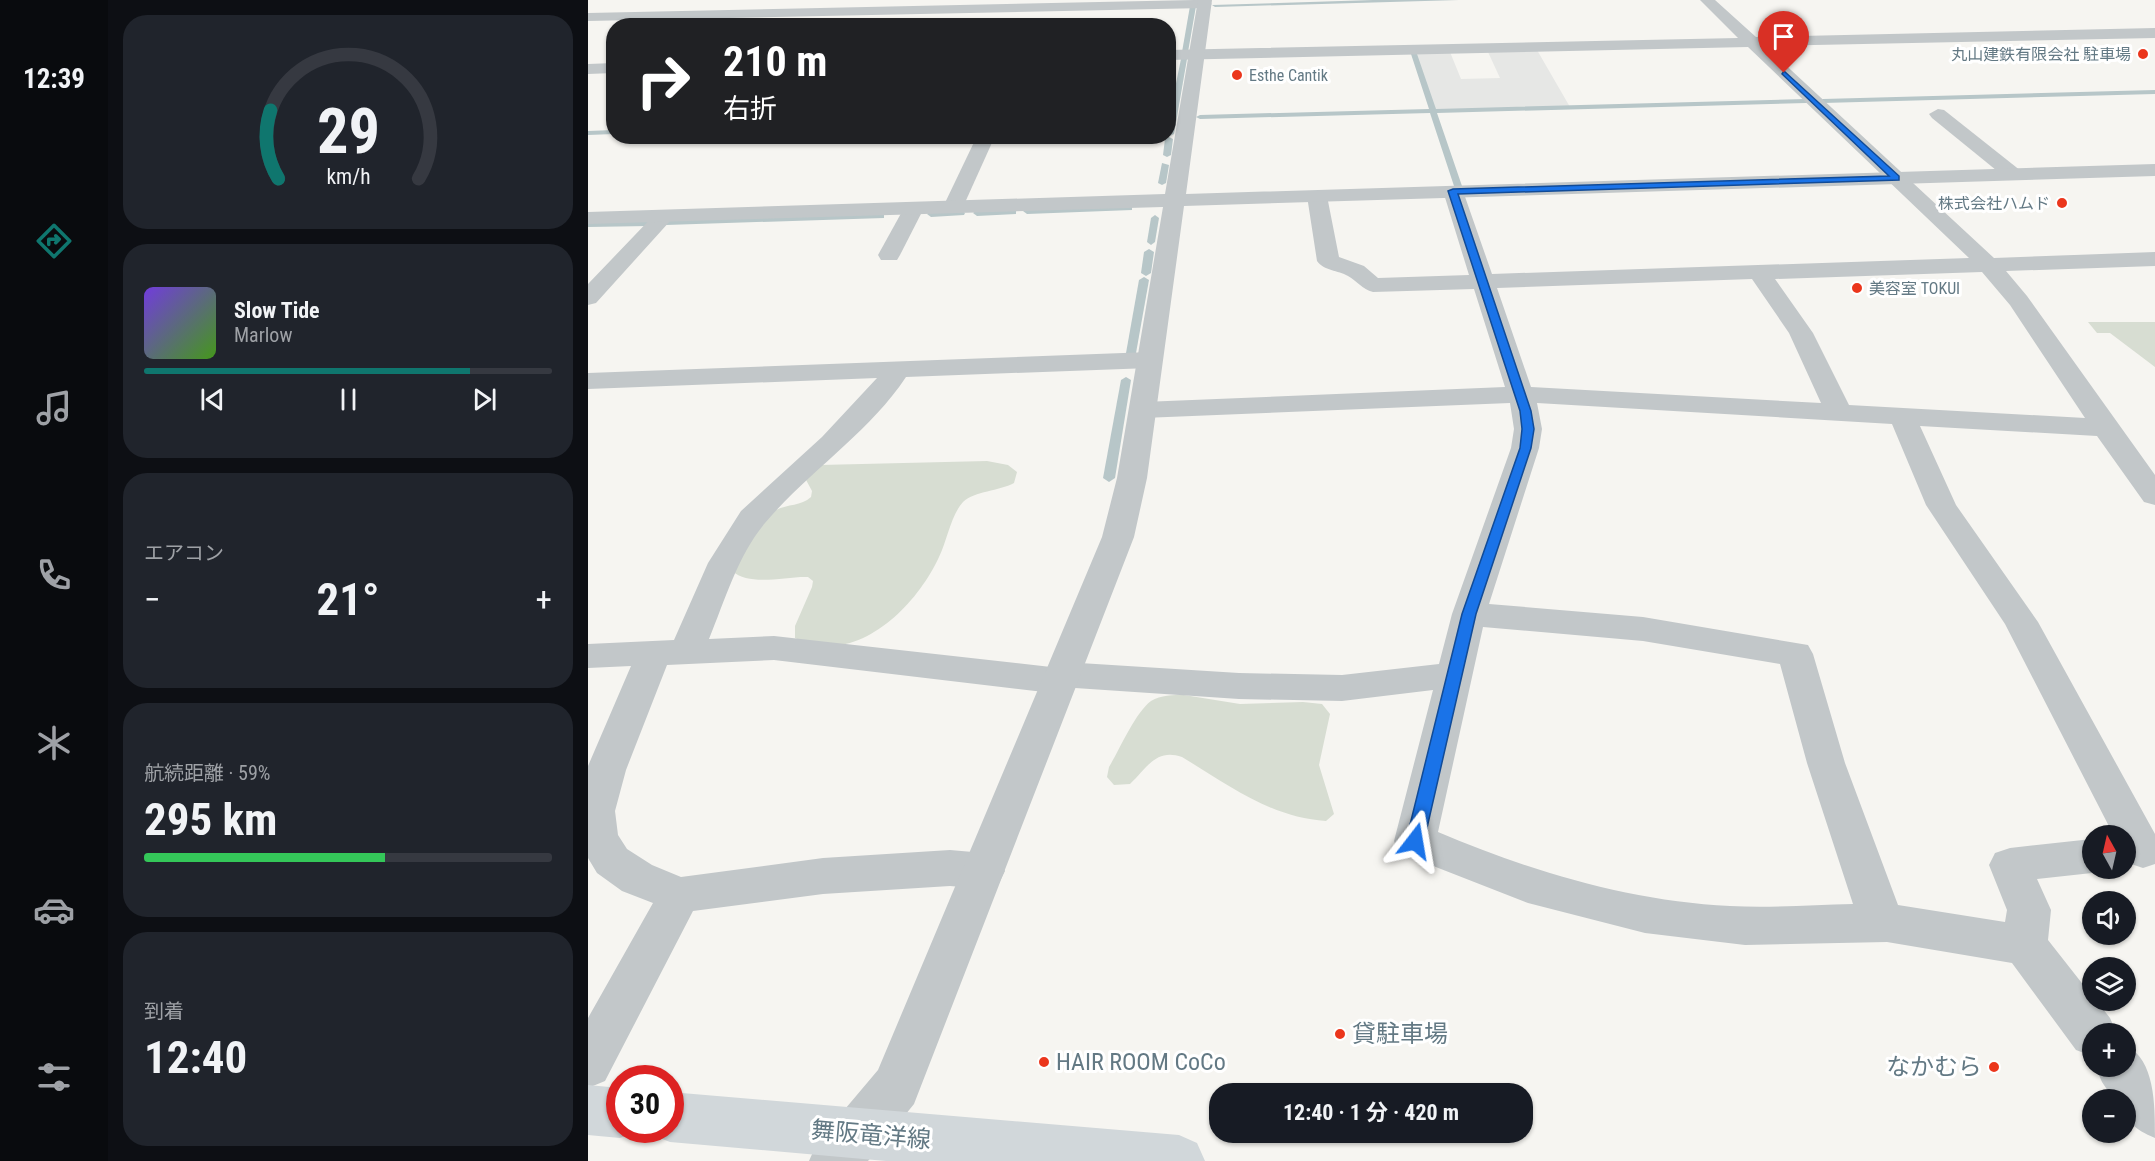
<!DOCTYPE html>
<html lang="ja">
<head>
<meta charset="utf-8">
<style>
  :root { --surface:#171b24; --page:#20242c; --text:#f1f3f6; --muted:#9ea1a6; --line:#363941; --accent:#0f766e }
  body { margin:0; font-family:"Roboto Condensed","Noto Sans JP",sans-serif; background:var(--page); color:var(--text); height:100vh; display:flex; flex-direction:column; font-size:22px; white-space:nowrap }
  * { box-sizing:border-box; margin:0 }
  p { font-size:20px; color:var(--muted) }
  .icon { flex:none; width:33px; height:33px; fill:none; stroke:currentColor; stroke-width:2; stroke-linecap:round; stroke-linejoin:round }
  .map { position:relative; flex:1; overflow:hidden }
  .side { display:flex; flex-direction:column; gap:15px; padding:15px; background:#0d0f14; width:480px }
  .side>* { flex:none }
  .hud { position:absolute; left:18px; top:18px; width:570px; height:126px; border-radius:24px; box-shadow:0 2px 4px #0004; background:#202124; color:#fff; overflow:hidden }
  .needle { width:39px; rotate:352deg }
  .fabs { position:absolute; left:1494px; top:825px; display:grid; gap:12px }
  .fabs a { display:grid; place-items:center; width:54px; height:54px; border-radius:50%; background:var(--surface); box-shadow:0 2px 4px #0004; font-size:30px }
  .speed { position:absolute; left:18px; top:1065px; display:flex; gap:12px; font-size:30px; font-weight:700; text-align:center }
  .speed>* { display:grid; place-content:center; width:78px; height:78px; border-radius:50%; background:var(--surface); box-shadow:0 2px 4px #0004; line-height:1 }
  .speed .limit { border:9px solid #d22; background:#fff; color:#111 }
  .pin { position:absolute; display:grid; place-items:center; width:51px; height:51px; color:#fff; margin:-62px -26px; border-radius:50% 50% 50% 0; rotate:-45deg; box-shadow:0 0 6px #0007 }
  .pin .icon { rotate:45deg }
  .me { position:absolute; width:66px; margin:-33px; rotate:14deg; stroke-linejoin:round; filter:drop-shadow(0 0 4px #0008) }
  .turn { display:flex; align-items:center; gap:21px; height:126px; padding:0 18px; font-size:27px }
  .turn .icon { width:78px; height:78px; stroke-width:2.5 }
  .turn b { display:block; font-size:42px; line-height:51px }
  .big { font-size:45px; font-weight:700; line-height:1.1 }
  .side .card { flex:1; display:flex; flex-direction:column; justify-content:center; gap:9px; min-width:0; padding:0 21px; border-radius:24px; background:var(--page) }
  .side .dial { align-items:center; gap:0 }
  .dial svg { height:156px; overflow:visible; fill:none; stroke:var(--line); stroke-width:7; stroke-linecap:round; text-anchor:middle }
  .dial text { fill:var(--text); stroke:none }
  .song { display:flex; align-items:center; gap:18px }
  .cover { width:72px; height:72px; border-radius:9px; background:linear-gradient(135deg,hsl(260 70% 55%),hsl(100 70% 35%)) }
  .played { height:6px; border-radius:3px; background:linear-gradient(90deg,var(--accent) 80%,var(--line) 80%) }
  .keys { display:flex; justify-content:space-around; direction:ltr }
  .heat { display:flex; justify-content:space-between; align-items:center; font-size:33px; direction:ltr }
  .charge { height:9px; border-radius:4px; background:linear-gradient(90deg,#34c759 59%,var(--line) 0) }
  .trip { position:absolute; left:621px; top:1083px; width:324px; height:60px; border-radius:24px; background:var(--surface); box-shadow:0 2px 4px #0004; font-weight:700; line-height:60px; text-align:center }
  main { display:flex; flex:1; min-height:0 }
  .dock { display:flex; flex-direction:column; width:108px; justify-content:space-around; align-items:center; background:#090b0e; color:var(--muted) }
  .dock .icon { width:42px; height:42px }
  .dock .current { color:var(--accent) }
  .dock b { font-size:27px; color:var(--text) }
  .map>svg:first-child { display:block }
  .built { fill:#e6e7e5 }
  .green { fill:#d7ddd2 }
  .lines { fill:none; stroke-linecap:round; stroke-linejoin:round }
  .stream { fill:#b7c6c8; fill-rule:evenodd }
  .minor { fill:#c2c7c9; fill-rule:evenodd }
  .tertiary { fill:#c2c7c9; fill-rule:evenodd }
  .secondary { fill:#d1d7da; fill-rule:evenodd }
  .route { fill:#1a73e8; stroke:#114b97; stroke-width:1.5 }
  .poi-dot { fill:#eb361c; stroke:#fff; stroke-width:2 }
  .labels { text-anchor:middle; stroke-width:6; stroke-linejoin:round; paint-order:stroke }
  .far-poi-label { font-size:16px; fill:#637984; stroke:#fff; text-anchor:end }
  .near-poi-label { font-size:24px; fill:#637984; stroke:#fff; text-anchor:start }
  .near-street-label { font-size:24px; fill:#637984; stroke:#fff }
</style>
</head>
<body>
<main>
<nav class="dock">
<b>12:39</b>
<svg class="icon current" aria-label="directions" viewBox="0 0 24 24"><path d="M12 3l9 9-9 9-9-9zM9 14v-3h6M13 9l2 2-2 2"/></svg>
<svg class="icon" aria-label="music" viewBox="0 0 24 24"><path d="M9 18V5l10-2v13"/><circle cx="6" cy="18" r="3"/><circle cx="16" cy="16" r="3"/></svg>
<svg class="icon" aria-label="phone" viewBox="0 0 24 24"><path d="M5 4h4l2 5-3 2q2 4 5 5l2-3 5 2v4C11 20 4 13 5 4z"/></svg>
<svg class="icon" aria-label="climate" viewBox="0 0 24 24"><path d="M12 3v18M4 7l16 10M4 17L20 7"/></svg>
<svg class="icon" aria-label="car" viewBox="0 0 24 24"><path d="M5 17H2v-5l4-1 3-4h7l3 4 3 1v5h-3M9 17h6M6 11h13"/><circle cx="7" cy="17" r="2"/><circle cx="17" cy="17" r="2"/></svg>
<svg class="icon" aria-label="filters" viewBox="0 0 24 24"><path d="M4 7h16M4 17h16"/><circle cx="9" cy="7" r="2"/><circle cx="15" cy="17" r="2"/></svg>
</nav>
<section class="side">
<div class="card dial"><svg viewBox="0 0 100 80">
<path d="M14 69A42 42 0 1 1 86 69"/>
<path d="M14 69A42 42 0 0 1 10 34" stroke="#0f766e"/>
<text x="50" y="56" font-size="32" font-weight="700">29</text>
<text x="50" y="72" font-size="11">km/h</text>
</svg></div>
<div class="card">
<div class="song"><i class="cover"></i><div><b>Slow Tide</b><p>Marlow</p></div></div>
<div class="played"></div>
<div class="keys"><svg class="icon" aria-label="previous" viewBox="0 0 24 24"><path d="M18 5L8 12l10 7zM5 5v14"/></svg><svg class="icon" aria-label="pause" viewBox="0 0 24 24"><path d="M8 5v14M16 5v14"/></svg><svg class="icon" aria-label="next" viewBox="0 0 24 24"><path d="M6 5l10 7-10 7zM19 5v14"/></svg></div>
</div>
<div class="card"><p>エアコン</p>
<div class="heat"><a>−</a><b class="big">21°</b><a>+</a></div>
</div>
<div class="card"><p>航続距離 · 59%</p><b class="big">295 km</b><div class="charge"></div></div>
<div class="card"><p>到着</p><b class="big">12:40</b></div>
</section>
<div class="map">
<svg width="1567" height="1161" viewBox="0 0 1567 1161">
  <rect width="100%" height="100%" fill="#f6f5f1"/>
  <polygon class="built" points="949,50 982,107 847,111 827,53 862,52 873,79 912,78 900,52"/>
  <g class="green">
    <polygon points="1500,322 1567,322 1567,367 1522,333 1509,333"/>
    <path d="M399 461 420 465 429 472 426 483C411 491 387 491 375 502 363 515 359 541 351 557 327 609 266 668 207 638V626L224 587 225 581 220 577C198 576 162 587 144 571 154 548 165 524 188 510 200 504 213 506 223 497L224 491 217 478 232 465Z"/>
    <path d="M596 695 652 704 715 702 734 704 742 714 731 765 746 814 738 821C683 818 639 784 594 757 568 748 559 768 542 784L526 785 519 777 521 767C532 749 547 713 563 701 573 695 585 695 596 695Z"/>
  </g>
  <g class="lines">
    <g class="stream">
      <polygon points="785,0 871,0 627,7 624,5"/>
      <polygon points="605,4 608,6 600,52 597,54 594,52 602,6"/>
      <polygon points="826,52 829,54 848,109 1218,99 1222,101 1218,103 849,113 874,186 870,188 866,186 842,113 612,119 608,117 612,115 841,109 823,54"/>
      <polygon points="596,57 599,59 586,134 582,136 580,122 593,59"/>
      <polygon points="1567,90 1567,94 1235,103 1231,101 1235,99"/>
      <polygon points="26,130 26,134 0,135 0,131"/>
      <polygon points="581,137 585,139 583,155 579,157 575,155 577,139"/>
      <polygon points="574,163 581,165 578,183 574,185 570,183"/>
      <polygon points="541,205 544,206 544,210 439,214 435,211 439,208"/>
      <polygon points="425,209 428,210 428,214 389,216 385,213 389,210"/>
      <polygon points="373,210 377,213 376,215 343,217 339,214 343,211"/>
      <polygon points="293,213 296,214 296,218 78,225 74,222 78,219"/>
      <polygon points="567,215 571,218 567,242 563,245 559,242 563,218"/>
      <polygon points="0,221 61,220 65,223 61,226 0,227"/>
      <polygon points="561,249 566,252 563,273 558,276 553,273 556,252"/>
      <polygon points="556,277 561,280 548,353 543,356 538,353 551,280"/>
      <polygon points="538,377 543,380 527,478 521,482 515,478 533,380"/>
    </g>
    <g class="minor">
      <polygon points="606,0 618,0 624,4 617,8 0,21 0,13"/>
      <path d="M1112 0H1127L1168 37 1567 28V38L1177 46 1406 258 1567 252V266L1418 271 1439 296 1567 475V505L1556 502 1509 436 1332 426 1368 505 1450 622 1567 834V864L1555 868 1540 863 1538 858V836H1526L1417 624 1338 505 1304 424 949 403 954 429 951 448 901 604 1055 617 1220 645 1225 654 1257 763 1310 905 1417 922 1419 910 1401 865 1407 853 1422 848 1504 839V868H1518L1504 873 1449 879 1463 910 1460 940 1504 996V1000H1508L1522 1018 1529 1034H1504V1056L1488 1050 1424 963 1299 942 1157 945 1057 933 940 903 812 853 806 841 845 690 754 701 651 699 487 688 473 694 186 660 79 665 38 770 27 811 30 835 39 849 64 865 93 877 235 858 362 850 396 853 411 859 417 871 411 883 396 889 362 886 235 894 105 911 17 1081 0 1088V1018L65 903 34 891 9 873 0 858V766L43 666 0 668V644L86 640 120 563 153 511 234 437 289 378 0 389V373L562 352 571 355 575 360 571 365 562 368 318 377C281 433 220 472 177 523 150 555 137 600 121 639L186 636 463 667 476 662 651 673 754 675 851 664 864 614 923 448 926 429 922 403 555 418 545 416 541 410 545 404 555 402 917 387 886 289 785 292C774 289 769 281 760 276 750 270 736 271 729 261L719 196 722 192H736L739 196 751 257 776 266 790 278 881 275 855 191 858 187H872L875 191 904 274 1381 258 1160 47 580 60V50L1150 38ZM1394 272 1422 305 1497 418 1261 405 1225 333 1187 279ZM1164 279 1201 333 1233 403 943 387 909 288ZM895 627 1055 641 1192 664 1219 763 1265 904C1224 905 1183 908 1142 906 1041 901 942 871 850 832Z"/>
      <polygon points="26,63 26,73 0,74 0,64"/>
      <polygon points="1350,109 1356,110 1433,171 1436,175 1433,179 1419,179 1344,118 1341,114"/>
      <polygon points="389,136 407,136 375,207 372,211 358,211 355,207"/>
      <polygon points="326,202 333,204 336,208 312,255 309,260 293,260 290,255 316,208 319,204"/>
      <polygon points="76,210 83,212 87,216 83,220 8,303 0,305 0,284 69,212"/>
      <path d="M1538 1045C1567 1061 1567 1103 1567 1138 1546 1129 1538 1123 1538 1100H1526L1514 1082 1507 1066H1538Z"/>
      <path d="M270 1108 288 1115 296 1133 288 1151 280 1161H221C232 1135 244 1118 270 1108Z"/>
    </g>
    <polygon class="tertiary" points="610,0 624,0 598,194 1567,164 1567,176 596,206 559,478 546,537 326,1104 288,1151 270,1158 252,1151 244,1133 252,1115 290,1070 514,537 529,478 575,207 0,224 0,212 577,194"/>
    <g class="secondary">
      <polygon points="0,1085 32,1088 32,1130 50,1131 32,1138 0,1135"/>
      <polygon points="82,1092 591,1135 609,1143 617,1161 298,1161 82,1142 64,1135 62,1130 82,1130"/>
    </g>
  </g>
  <polygon class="route" points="1196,71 1311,176 1311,180 870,194 943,411 946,429 943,448 888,614 836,841 833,846 821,846 818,841 874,614 932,448 934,429 932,411 860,191 865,189 1301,176 1194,74"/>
  <g class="poi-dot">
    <circle cx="1555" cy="54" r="6"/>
    <circle cx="649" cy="75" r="6"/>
    <circle cx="1474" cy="203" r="6"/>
    <circle cx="1269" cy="288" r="6"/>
    <circle cx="752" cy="1034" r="6"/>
    <circle cx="456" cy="1062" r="6"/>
    <circle cx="1406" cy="1067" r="6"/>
  </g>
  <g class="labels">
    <g class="far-poi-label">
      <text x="1543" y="60">丸山建鉄有限会社 駐車場</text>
      <text x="661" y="81" text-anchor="start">Esthe Cantik</text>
      <text x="1462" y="209">株式会社ハムド</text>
      <text x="1281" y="294" text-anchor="start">美容室 TOKUI</text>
    </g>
    <g class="near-poi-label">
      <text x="764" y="1042">貸駐車場</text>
      <text x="468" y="1070">HAIR ROOM CoCo</text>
      <text x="1394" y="1075" text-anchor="end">なかむら</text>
    </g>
    <g class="near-street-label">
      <text transform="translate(283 1135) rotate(5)" y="8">舞阪竜洋線</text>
    </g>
  </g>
</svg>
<div class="fabs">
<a><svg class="needle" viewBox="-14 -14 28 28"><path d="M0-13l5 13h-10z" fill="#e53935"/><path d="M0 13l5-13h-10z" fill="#9ea1a6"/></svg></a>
<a><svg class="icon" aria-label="sound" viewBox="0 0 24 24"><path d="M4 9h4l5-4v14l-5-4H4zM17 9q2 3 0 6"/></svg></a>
<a><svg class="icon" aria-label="layers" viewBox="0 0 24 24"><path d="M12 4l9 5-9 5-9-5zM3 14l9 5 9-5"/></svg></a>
<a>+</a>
<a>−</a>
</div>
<div class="speed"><div class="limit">30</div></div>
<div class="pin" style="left:1196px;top:73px;background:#d93025"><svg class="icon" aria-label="arrive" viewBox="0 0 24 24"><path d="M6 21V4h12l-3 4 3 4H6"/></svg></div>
<svg class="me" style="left:827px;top:841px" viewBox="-20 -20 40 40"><path d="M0-17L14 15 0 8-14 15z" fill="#1a73e8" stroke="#fff" stroke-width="4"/></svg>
<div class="trip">12:40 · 1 分 · 420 m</div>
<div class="hud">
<div class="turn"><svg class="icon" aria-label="right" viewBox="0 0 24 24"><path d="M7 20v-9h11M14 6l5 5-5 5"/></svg><div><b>210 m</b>右折</div></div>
</div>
</div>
</main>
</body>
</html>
